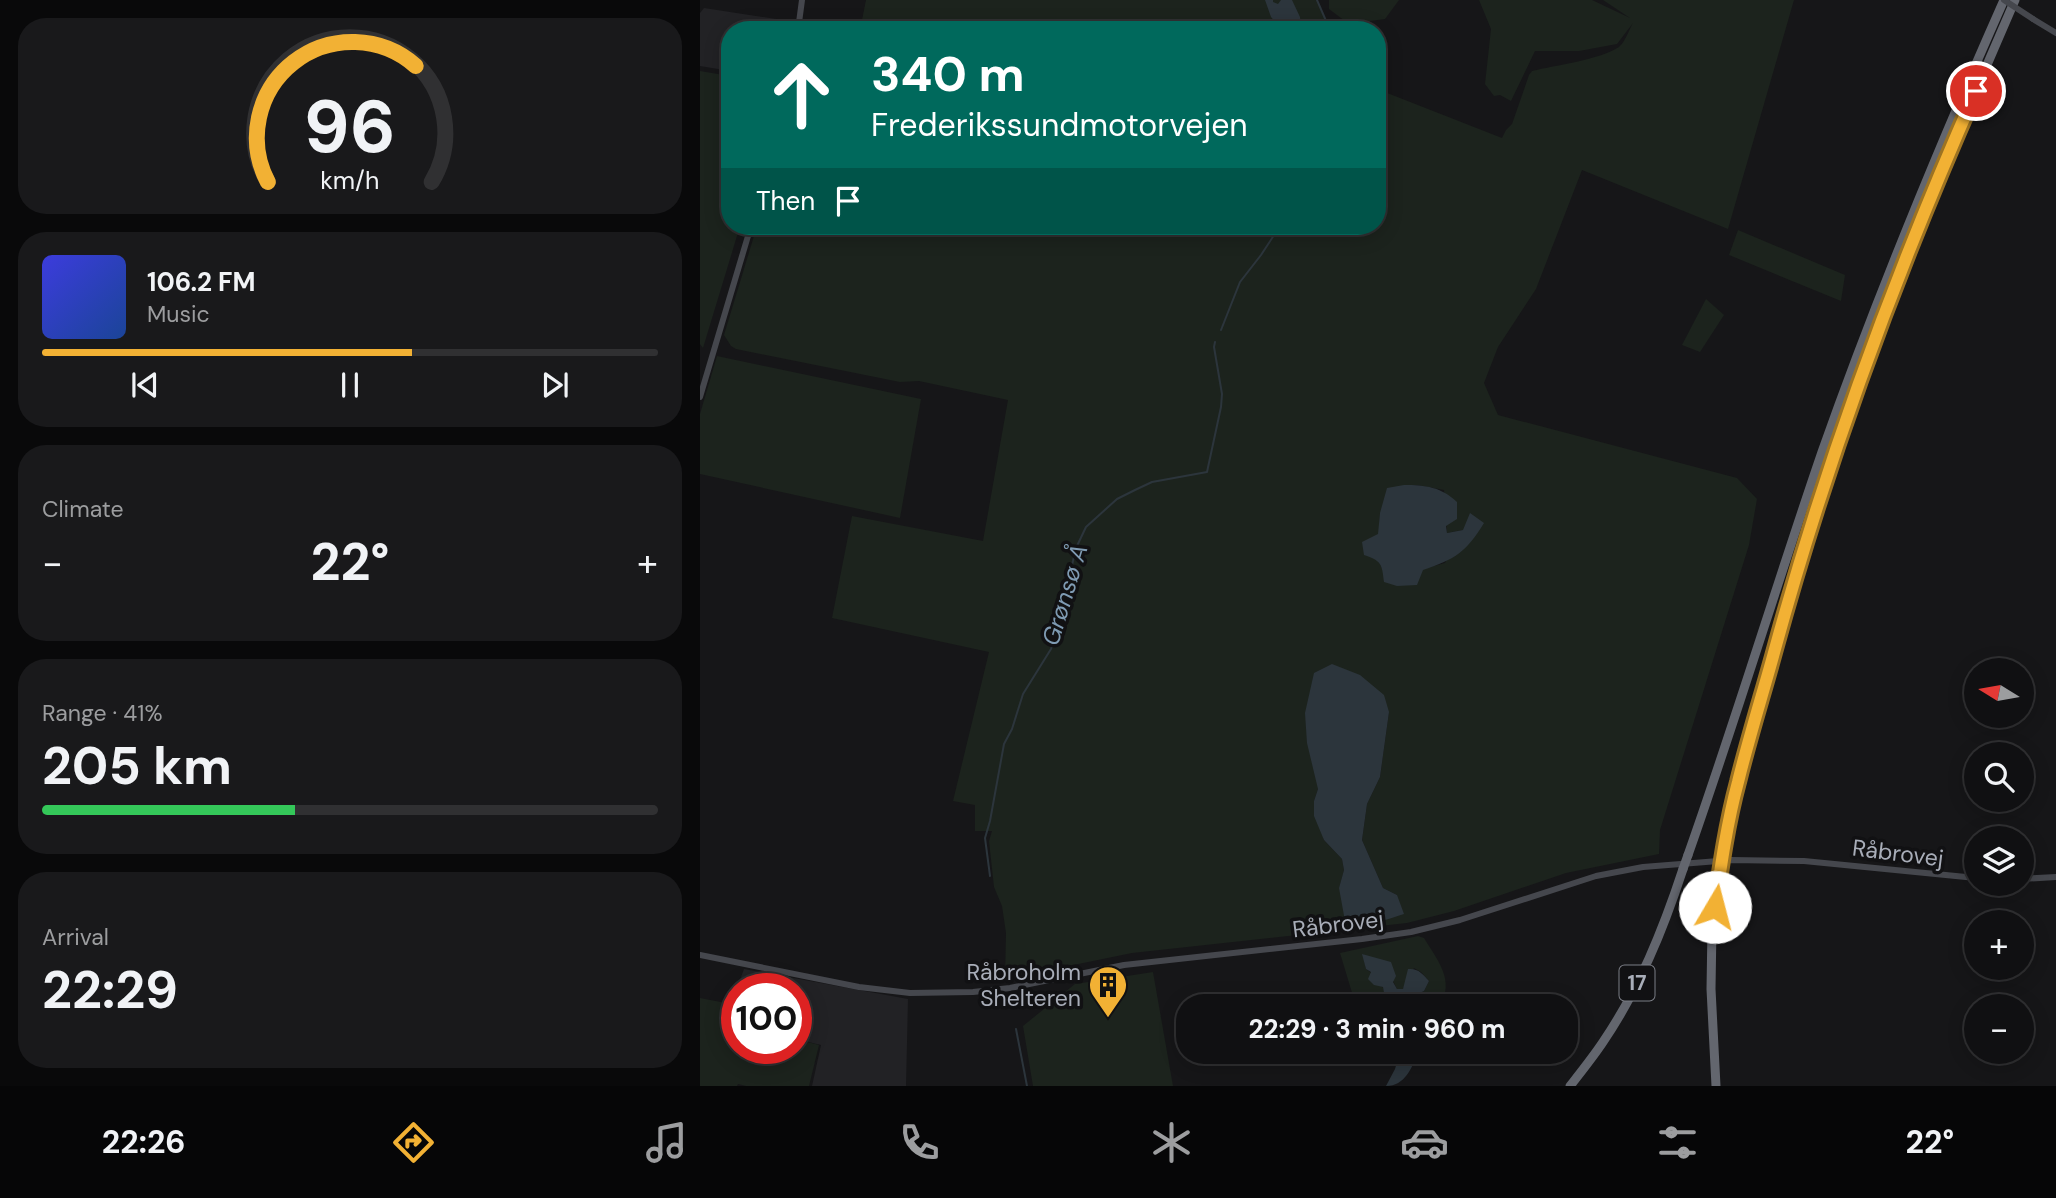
<!DOCTYPE html>
<html lang="en">
<head>
<meta charset="utf-8">
<style>
  :root { --surface:#101012; --page:#19191b; --text:#f1f3f6; --muted:#9c9d9f; --line:#303032; --accent:#f2b134 }
  body { margin:0; font-family:"DM Sans",sans-serif; background:var(--page); color:var(--text); height:100vh; display:flex; flex-direction:column; font-size:26px; white-space:nowrap }
  * { box-sizing:border-box; margin:0 }
  p { font-size:23px; color:var(--muted) }
  .icon { flex:none; width:38px; height:38px; fill:none; stroke:currentColor; stroke-width:2; stroke-linecap:round; stroke-linejoin:round }
  .map { position:relative; flex:1; overflow:hidden }
  .panel { display:flex; flex-direction:column; gap:18px; padding:18px; background:#09090a; width:700px }
  .panel>* { flex:none }
  .top-card { position:absolute; left:21px; top:21px; width:665px; height:214px; border-radius:28px; box-shadow:0 4px 18px #0003,0 0 0 2px var(--line); background:#00695c; color:#fff; overflow:hidden }
  .needle { width:46px; rotate:281deg }
  .buttons { position:absolute; left:1264px; top:658px; display:grid; gap:14px }
  .buttons a { display:grid; place-items:center; width:70px; height:70px; border-radius:50%; background:var(--surface); box-shadow:0 4px 18px #0003,0 0 0 2px var(--line); font-size:35px }
  .speed { position:absolute; left:21px; top:973px; display:flex; gap:14px; font-size:35px; font-weight:700; text-align:center }
  .speed>* { display:grid; place-content:center; width:91px; height:91px; border-radius:50%; background:var(--surface); box-shadow:0 4px 18px #0003,0 0 0 2px var(--line); line-height:1 }
  .speed .limit { border:10px solid #d22; background:#fff; color:#111 }
  .pin { position:absolute; display:grid; place-items:center; width:60px; height:60px; color:#fff; margin:-30px; border:4px solid #fff; border-radius:50%; box-shadow:0 2px 7px #0007 }
  .me { position:absolute; width:77px; margin:-38px; rotate:8deg; stroke-linejoin:round; filter:drop-shadow(0 0 5px #0008) }
  .turn { display:flex; align-items:center; gap:24px; height:147px; padding:0 35px; font-size:32px }
  .turn .icon { width:91px; height:91px; stroke-width:2.5 }
  .turn b { display:block; font-size:49px; line-height:60px }
  .then { display:flex; align-items:center; height:66px; padding:0 35px; background:#0003; gap:14px; font-size:26px }
  .big { font-size:52px; font-weight:700; line-height:1.1 }
  .panel .tile { flex:1; display:flex; flex-direction:column; justify-content:center; gap:10px; min-width:0; padding:0 24px; border-radius:28px; background:var(--page) }
  .panel .dial { align-items:center; gap:0 }
  .dial svg { height:182px; overflow:visible; fill:none; stroke:var(--line); stroke-width:7; stroke-linecap:round; text-anchor:middle }
  .dial text { fill:var(--text); stroke:none }
  .song { display:flex; align-items:center; gap:21px }
  .cover { width:84px; height:84px; border-radius:10px; background:linear-gradient(135deg,hsl(240 70% 55%),hsl(220 70% 35%)) }
  .played { height:7px; border-radius:4px; background:linear-gradient(90deg,var(--accent) 60%,var(--line) 60%) }
  .keys { display:flex; justify-content:space-around; direction:ltr }
  .heat { display:flex; justify-content:space-between; align-items:center; font-size:38px; direction:ltr }
  .charge { height:10px; border-radius:5px; background:linear-gradient(90deg,#34c759 41%,var(--line) 0) }
  .trip { position:absolute; left:476px; top:994px; width:402px; height:70px; border-radius:28px; background:var(--surface); box-shadow:0 4px 18px #0003,0 0 0 2px var(--line); font-weight:700; line-height:70px; text-align:center }
  .menu { display:flex; height:112px; justify-content:space-around; align-items:center; background:#060607; color:var(--muted) }
  .menu .icon { width:49px; height:49px }
  .menu .current { color:var(--accent) }
  .menu b { font-size:32px; color:var(--text) }
  main { display:flex; flex:1; min-height:0 }
  .map>svg:first-child { display:block }
  .built { fill:#222225 }
  .green { fill:#1c231d; fill-rule:evenodd }
  .water { fill:#2c353c }
  .lines { fill:none; stroke-linecap:round; stroke-linejoin:round }
  .stream { stroke:#2c353c; stroke-width:2 }
  .secondary { stroke:#45474d; stroke-width:6 }
  .highway { stroke:#63666e; stroke-width:9 }
  .secondary-bridge { stroke:#45474d; stroke-width:6 }
  .highway-bridge { stroke:#63666e; stroke-width:9 }
  .route-casing { stroke:#9d7322; stroke-width:18 }
  .route { stroke:#f2b134; stroke-width:12 }
  .labels { text-anchor:middle; stroke-width:7; stroke-linejoin:round; paint-order:stroke }
  .shield { fill:#111113; stroke:#7b7e86; stroke-width:2 }
  .shield-label { font-size:21px; font-weight:bold; fill:#a8adb8 }
  .street-label { font-size:23px; fill:#a8adb8; stroke:#111113 }
  .poi-label { font-size:23px; fill:#a8adb8; stroke:#111113; text-anchor:end }
  .water-label { font-size:24px; font-style:italic; fill:#7f9bb3; stroke:#111113 }
</style>
</head>
<body>
<main>
<section class="panel">
<div class="tile dial"><svg viewBox="0 0 100 80">
<path d="M14 69A42 42 0 1 1 86 69"/>
<path d="M14 69A42 42 0 0 1 79 18" stroke="#f2b134"/>
<text x="50" y="56" font-size="32" font-weight="700">96</text>
<text x="50" y="72" font-size="11">km/h</text>
</svg></div>
<div class="tile">
<div class="song"><i class="cover"></i><div><b>106.2 FM</b><p>Music</p></div></div>
<div class="played"></div>
<div class="keys"><svg class="icon" aria-label="previous" viewBox="0 0 24 24"><path d="M18 5L8 12l10 7zM5 5v14"/></svg><svg class="icon" aria-label="pause" viewBox="0 0 24 24"><path d="M8 5v14M16 5v14"/></svg><svg class="icon" aria-label="next" viewBox="0 0 24 24"><path d="M6 5l10 7-10 7zM19 5v14"/></svg></div>
</div>
<div class="tile"><p>Climate</p>
<div class="heat"><a>−</a><b class="big">22°</b><a>+</a></div>
</div>
<div class="tile"><p>Range · 41%</p><b class="big">205 km</b><div class="charge"></div></div>
<div class="tile"><p>Arrival</p><b class="big">22:29</b></div>
</section>
<div class="map">
<svg width="1356" height="1086" viewBox="0 0 1356 1086">
  <rect width="100%" height="100%" fill="#161618"/>
  <g class="built">
    <polygon points="4,8 89,21 88,30 30,30 30,71 0,66 0,13"/>
    <polygon points="44,969 208,999 206,1086 112,1086 121,1045 96,1039 96,989 37,989 37,1000 33,999"/>
  </g>
  <g class="green">
    <polygon points="166,0 617,0 630,30 160,30"/>
    <polygon points="629,0 699,0 685,19 663,22 645,21 629,9"/>
    <path d="M779 0H892L930 18 903 0H1094L1028 229 882 170 836 289 798 347 784 383 798 415 1037 478 1057 499 1049 545 960 830 959 854 866 873 754 911 707 923 432 953 305 979 306 933 302 906 294 887 289 841 292 831H275V805L253 801 289 652 132 618 152 516 283 541 308 400 219 381 200 382 36 349 31 346 24 335 57 226H677V89L802 138 806 130 812 124 829 75 832 71C856 65 899 60 919 47 925 42 929 30 933 23L917 44 879 51H835L811 101 800 95 794 96 785 84 791 29ZM704 485H717L744 490 747 533 763 530 745 563 723 569 682 568 678 560 680 513ZM689 712 680 777 667 804 662 840 683 888 697 895 639 889 644 870 642 859 624 840 614 801 618 789Z"/>
    <polygon points="0,71 30,76 30,226 40,226 3,348 0,344"/>
    <polygon points="1038,230 1145,275 1141,301 1029,255"/>
    <polygon points="1006,299 1024,315 1000,352 982,345"/>
    <polygon points="17,356 221,399 200,518 0,474 0,414"/>
    <path d="M718 936 724 938C738 961 755 980 740 1006H656L640 953ZM663 954 693 981 697 989H703L714 968 721 972 729 981 724 991C710 998 693 997 681 986 676 980 673 973 666 969Z"/>
    <polygon points="453,972 473,1086 333,1086 323,1026 375,984"/>
    <polygon points="0,998 31,1004 33,999 37,1000 37,1048 96,1048 96,1039 119,1045 109,1086 46,1086 38,1084 37,1086 0,1086"/>
  </g>
  <g class="water">
    <polygon points="565,0 573,0 573,2 578,4 581,0 592,0 600,17 601,27 598,30 582,30 571,17"/>
    <path d="M704 485C726 485 741 487 757 502V519L746 526 747 533 763 530 770 513 784 523C766 552 756 559 723 570L717 585 697 586 684 582C682 563 681 561 664 555L662 542 678 534 680 513 687 488Z"/>
    <path d="M632 664 660 675 684 695 689 712 680 777 667 804 662 840 683 888 697 895 704 914C687 919 662 930 645 921L639 888 644 870 642 859 624 840 614 816V801L618 789 607 743 605 713 614 673Z"/>
    <path d="M662 954 691 962 696 976 693 982 697 989H703L708 969C718 968 723 974 729 981L724 991C712 998 703 993 692 1001L685 998 683 987 674 985 668 979 671 972 666 969Z"/>
    <path d="M700 1052H718C712 1068 705 1086 686 1086L695 1069Z"/>
  </g>
  <g class="lines">
    <g class="stream">
      <polyline points="617,0 630,30"/>
      <polyline points="521,330 540,282 561,255 580,226"/>
      <polyline points="290,876 285,838 290,821 304,744 312,729 323,694 351,649 363,614 365,595 376,548 386,527 417,499 435,490 452,482 507,472 521,407 522,394 514,347 515,342"/>
      <polyline points="316,1029 327,1086"/>
    </g>
    <g class="secondary">
      <polyline points="1333,19 1356,33"/>
      <polyline points="98,30 102,0"/>
      <polyline points="0,397 51,226"/>
      <polyline points="1321,879 1356,877"/>
      <polyline points="0,955 159,987 210,993 273,992 310,988 424,965 662,939 711,932 760,920 896,876 943,867 1031,860 1104,861 1276,878"/>
    </g>
    <g class="highway">
      <polyline points="1023,852 1037,783 1086,610 1125,479 1172,349 1249,153 1315,0"/>
      <path d="M988 855C1035 722 1076 586 1122 452 1176 299 1238 149 1304 0"/>
      <path d="M870 1086C881 1072 893 1057 903 1042 939 989 963 930 983 869"/>
      <polyline points="1016,1086 1011,989 1012,927 1021,867"/>
    </g>
    <polyline class="secondary-bridge" points="1304,0 1333,19"/>
    <g class="highway-bridge">
      <polyline points="1021,867 1023,852"/>
      <polyline points="983,869 988,855"/>
    </g>
  </g>
  <g class="lines">
    <defs>
      <path id="route" d="M1015 907C1021 865 1027 823 1038 782 1049 737 1063 693 1075 649 1127 459 1196 272 1276 91"/>
    </defs>
    <use href="#route" class="route-casing"/>
    <use href="#route" class="route"/>
  </g>
  <defs>
    <symbol id="building-pin" viewBox="-11 -11 22 30"><path d="M0 17L-7.5 6A9.5 9.5 0 1 1 7.5 6Z" fill="#f2b134" stroke="#111113"/><path d="M-4-6H4V6H1V3H-1V6H-4ZM-2.5-4.3h1.7v1.8h-1.7ZM.8-4.3h1.7v1.8H.8ZM-2.5-1h1.7V.8h-1.7ZM.8-1h1.7V.8H.8Z" fill="#111"/></symbol>
  </defs>
  <g fill-rule="evenodd">
    <use href="#building-pin" x="386" y="963" width="44" height="60"/>
  </g>
  <g class="labels">
    <rect class="shield" x="919.5" y="965.5" width="35" height="35" rx="5"/>
    <g class="shield-label">
      <text x="937" y="990">17</text>
    </g>
    <g class="street-label">
      <text transform="translate(1198 853) rotate(7)" y="8">Råbrovej</text>
      <text transform="translate(638 924) rotate(-7)" y="8">Råbrovej</text>
    </g>
    <g class="poi-label">
      <text x="381" y="980">Råbroholm<tspan x="381" dy="26">Shelteren</tspan></text>
    </g>
    <g class="water-label">
      <text transform="translate(365 595) rotate(-73)" y="8">Grønsø Å</text>
    </g>
  </g>
</svg>
<div class="buttons">
<a><svg class="needle" viewBox="-14 -14 28 28"><path d="M0-13l5 13h-10z" fill="#e53935"/><path d="M0 13l5-13h-10z" fill="#9c9d9f"/></svg></a>
<a><svg class="icon" aria-label="search" viewBox="0 0 24 24"><circle cx="10" cy="10" r="6"/><path d="M15 15l6 6"/></svg></a>
<a><svg class="icon" aria-label="layers" viewBox="0 0 24 24"><path d="M12 4l9 5-9 5-9-5zM3 14l9 5 9-5"/></svg></a>
<a>+</a>
<a>−</a>
</div>
<div class="speed"><div class="limit">100</div></div>
<div class="pin" style="left:1276px;top:91px;background:#d93025"><svg class="icon" aria-label="arrive" viewBox="0 0 24 24"><path d="M6 21V4h12l-3 4 3 4H6"/></svg></div>
<svg class="me" style="left:1015px;top:907px" viewBox="-20 -20 40 40"><circle r="19" fill="#fff"/><path d="M0-13L10 11 0 6-10 11z" fill="#f2b134"/></svg>
<div class="trip">22:29 · 3 min · 960 m</div>
<div class="top-card">
<div class="turn"><svg class="icon" aria-label="ahead" viewBox="0 0 24 24"><path d="M12 20V5M6 11l6-6 6 6"/></svg><div><b>340 m</b>Frederikssundmotorvejen</div></div>
<div class="then">Then<svg class="icon" aria-label="arrive" viewBox="0 0 24 24"><path d="M6 21V4h12l-3 4 3 4H6"/></svg></div>
</div>
</div>
</main>
<nav class="menu">
<b>22:26</b>
<svg class="icon current" aria-label="directions" viewBox="0 0 24 24"><path d="M12 3l9 9-9 9-9-9zM9 14v-3h6M13 9l2 2-2 2"/></svg>
<svg class="icon" aria-label="music" viewBox="0 0 24 24"><path d="M9 18V5l10-2v13"/><circle cx="6" cy="18" r="3"/><circle cx="16" cy="16" r="3"/></svg>
<svg class="icon" aria-label="phone" viewBox="0 0 24 24"><path d="M5 4h4l2 5-3 2q2 4 5 5l2-3 5 2v4C11 20 4 13 5 4z"/></svg>
<svg class="icon" aria-label="climate" viewBox="0 0 24 24"><path d="M12 3v18M4 7l16 10M4 17L20 7"/></svg>
<svg class="icon" aria-label="car" viewBox="0 0 24 24"><path d="M5 17H2v-5l4-1 3-4h7l3 4 3 1v5h-3M9 17h6M6 11h13"/><circle cx="7" cy="17" r="2"/><circle cx="17" cy="17" r="2"/></svg>
<svg class="icon" aria-label="filters" viewBox="0 0 24 24"><path d="M4 7h16M4 17h16"/><circle cx="9" cy="7" r="2"/><circle cx="15" cy="17" r="2"/></svg>
<b>22°</b>
</nav>
</body>
</html>
